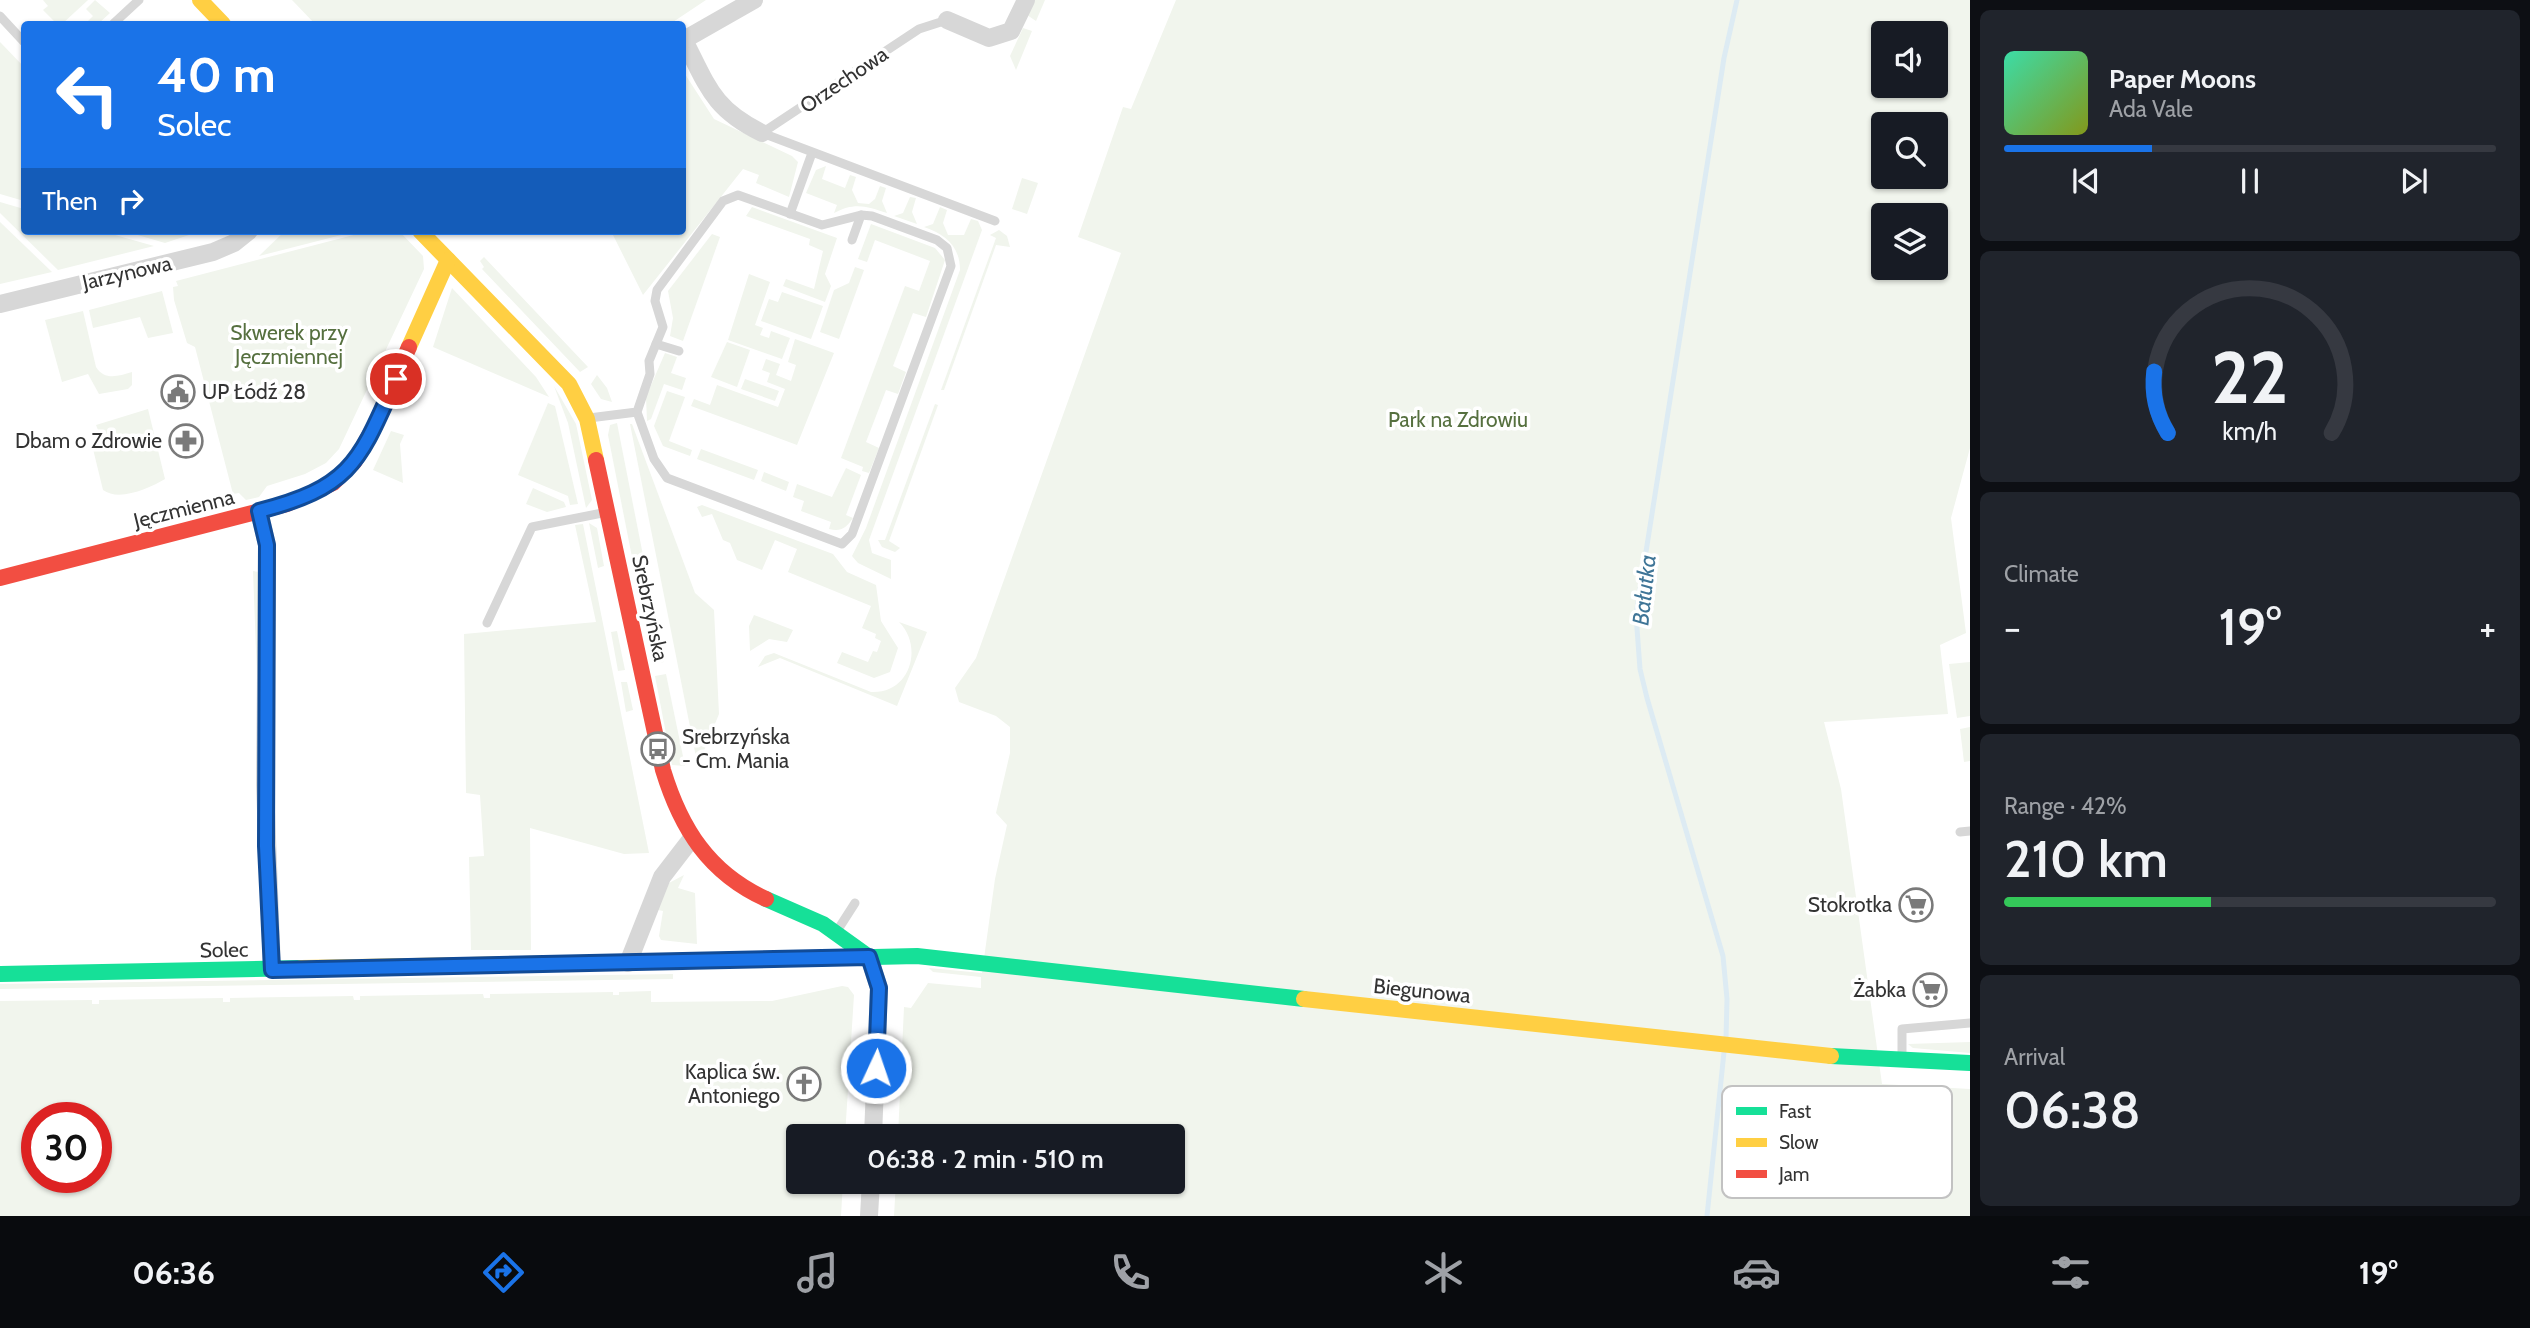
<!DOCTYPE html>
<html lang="en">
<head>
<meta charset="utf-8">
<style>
  :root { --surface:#171b24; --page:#20242c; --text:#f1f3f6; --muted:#9ea1a6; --line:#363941; --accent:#1a73e8 }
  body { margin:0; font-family:Cabin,sans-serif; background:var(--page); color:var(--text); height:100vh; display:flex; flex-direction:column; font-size:26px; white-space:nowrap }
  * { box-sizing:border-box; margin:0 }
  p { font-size:23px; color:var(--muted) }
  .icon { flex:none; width:38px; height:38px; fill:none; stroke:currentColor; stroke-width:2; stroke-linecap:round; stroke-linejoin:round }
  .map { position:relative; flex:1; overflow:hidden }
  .panel { display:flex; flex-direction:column; gap:10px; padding:10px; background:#0d0f14; width:560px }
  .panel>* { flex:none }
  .banner { position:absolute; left:21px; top:21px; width:665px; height:214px; border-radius:7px; box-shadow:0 2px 5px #0004; background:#1a73e8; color:#fff; overflow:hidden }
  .fabs { position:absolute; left:1871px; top:21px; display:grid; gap:14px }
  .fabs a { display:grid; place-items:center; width:77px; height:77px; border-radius:7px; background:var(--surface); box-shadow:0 2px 5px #0004; font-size:35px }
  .speed { position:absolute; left:21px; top:1102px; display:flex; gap:14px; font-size:35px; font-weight:700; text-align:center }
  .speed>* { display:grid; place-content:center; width:91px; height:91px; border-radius:50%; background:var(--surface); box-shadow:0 2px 5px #0004; line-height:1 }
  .speed .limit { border:10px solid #d22; background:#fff; color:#111 }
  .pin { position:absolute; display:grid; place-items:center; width:60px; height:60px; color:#fff; margin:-30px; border:4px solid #fff; border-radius:50%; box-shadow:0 2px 7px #0007 }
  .me { position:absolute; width:77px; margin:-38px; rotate:3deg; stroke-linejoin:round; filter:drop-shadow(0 0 5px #0008) }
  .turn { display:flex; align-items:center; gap:24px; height:147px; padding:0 21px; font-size:32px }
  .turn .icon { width:91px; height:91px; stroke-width:2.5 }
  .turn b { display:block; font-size:49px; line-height:60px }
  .then { display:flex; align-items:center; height:66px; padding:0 21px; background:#0003; gap:14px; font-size:26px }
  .big { font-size:52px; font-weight:600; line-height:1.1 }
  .panel .tile { flex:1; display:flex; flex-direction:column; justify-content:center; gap:10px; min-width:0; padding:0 24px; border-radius:10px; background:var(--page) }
  .panel .dial { align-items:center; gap:0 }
  .dial svg { height:182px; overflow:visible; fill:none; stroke:var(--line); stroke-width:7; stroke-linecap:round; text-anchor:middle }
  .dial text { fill:var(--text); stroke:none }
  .song { display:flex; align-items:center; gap:21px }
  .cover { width:84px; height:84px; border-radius:10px; background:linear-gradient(135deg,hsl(160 70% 55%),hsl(70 70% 35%)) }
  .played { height:7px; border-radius:4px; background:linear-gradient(90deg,var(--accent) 30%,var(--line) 30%) }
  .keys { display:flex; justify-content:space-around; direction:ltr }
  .heat { display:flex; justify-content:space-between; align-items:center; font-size:38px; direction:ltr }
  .charge { height:10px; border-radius:5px; background:linear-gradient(90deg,#34c759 42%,var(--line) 0) }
  .trip { position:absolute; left:786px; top:1124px; width:399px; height:70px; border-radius:7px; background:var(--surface); box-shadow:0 2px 5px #0004; font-weight:600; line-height:70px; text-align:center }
  .menu { display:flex; height:112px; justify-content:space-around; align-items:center; background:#090b0e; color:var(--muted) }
  .menu .icon { width:49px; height:49px }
  .menu .active { color:var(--accent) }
  .menu b { font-size:32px; color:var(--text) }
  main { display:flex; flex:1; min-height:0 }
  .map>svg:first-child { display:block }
  .green { fill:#f1f5ed; fill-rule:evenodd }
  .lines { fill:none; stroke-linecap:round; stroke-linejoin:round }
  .stream { stroke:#ddebf3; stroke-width:5 }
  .lane { stroke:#d7d7d7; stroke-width:9 }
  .street { stroke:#d7d7d7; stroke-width:18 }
  .fast { stroke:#16e098; stroke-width:16 }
  .slow { stroke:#ffcf43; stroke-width:16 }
  .jam { stroke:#f24e42; stroke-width:16 }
  .route-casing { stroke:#114b97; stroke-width:18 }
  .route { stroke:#1a73e8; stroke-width:12 }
  .labels { text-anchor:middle; stroke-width:7; stroke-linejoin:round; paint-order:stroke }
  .street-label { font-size:21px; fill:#333; stroke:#fff }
  .park-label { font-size:21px; fill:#56703f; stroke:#fff }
  .poi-label { font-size:21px; fill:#333; stroke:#fff; text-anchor:end }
  .water-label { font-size:23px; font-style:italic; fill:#3f7597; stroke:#fff }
  .key { fill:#fff; stroke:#c2c2c2; stroke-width:2 }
  .key-label { font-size:19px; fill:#333 }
</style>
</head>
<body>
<main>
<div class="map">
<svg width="1970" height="1216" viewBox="0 0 1970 1216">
  <rect width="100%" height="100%" fill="#fff"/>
  <g class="green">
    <polygon points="43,0 88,0 62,24 51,24 54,21 43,10 48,6"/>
    <polygon points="95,0 110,13 98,24 85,24 93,16 86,9"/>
    <polygon points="292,0 706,0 670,24 315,24"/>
    <polygon points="1033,0 1045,0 1036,21 1027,15"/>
    <path d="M1176 0H1970V448L1951 518 1966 633 1940 645 1948 714 1824 722 1841 789 1882 1084 1970 1089V1216H894L896 1181H1172V1136H898L904 1007 911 1008 928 983 981 988V977L933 972 929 968 982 973 995 879 1007 825 996 813 1010 753V727L996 716 959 702 955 688 976 658 1121 253 1078 237 1123 107 1131 109ZM1883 33H1936V86H1883ZM1883 124H1936V177H1883ZM1883 215H1936V268H1883Z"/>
    <polygon points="1023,28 1032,31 1016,70 1010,56"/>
    <polygon points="0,42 24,67 24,201 0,194"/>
    <polygon points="683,71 714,119 792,156 798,162 789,197 756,183 759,175 743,169 643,295 611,231 682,231"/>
    <path d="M826 166 822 179 845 188 850 175 856 177 852 190 858 203 869 204 875 199 880 186 886 188 882 201 887 213C867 206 854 202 834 213L837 205 806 193 816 170Z"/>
    <polygon points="1022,178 1038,183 1027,214 1012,209"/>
    <polygon points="910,197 916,198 912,212 917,224 894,216 903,213"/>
    <polygon points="0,202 24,209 24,231 101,231 154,246 58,270 0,213"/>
    <polygon points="752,207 837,238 825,274 831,286 825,302 783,286 786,279 814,289 823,251 809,245 810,239 746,216"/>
    <path d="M940 207 947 210 943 223 948 235H964L971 219 978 221 982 230 869 540 872 553 891 560V579L858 563 852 556 866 528 960 270C960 246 945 234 924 227L933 224Z"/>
    <polygon points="0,222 52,272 0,284"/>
    <polygon points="871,224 935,248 945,260 926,317 913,313 893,366 906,372 898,394 886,390 866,442 879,448 869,473 862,471 863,467 841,458 905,286 919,291 930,261 875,240 867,262 858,259"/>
    <polygon points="999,230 1007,236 1010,247 996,245 944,390 941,390 996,238 990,235"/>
    <polygon points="124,231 201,231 165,243"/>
    <polygon points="285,231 357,231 259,256"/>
    <polygon points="369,231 399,231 423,256 424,269 339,449 326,463 305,474 267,486 259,497 246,500 239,493 233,494 195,347 187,343 174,300 173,287 178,286 176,281"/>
    <polygon points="712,234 720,237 683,341 670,336 673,318 668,291"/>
    <polygon points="484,257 588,367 580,372 482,269 484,267 480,261"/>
    <polygon points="855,267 864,270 839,339 820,332 834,290 849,283"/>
    <polygon points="749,274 770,282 755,325 763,328 760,335 769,338 771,331 790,338 782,359 728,340"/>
    <polygon points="452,288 536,377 549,397 433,347"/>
    <polygon points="162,291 173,333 148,338 140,317 93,328 89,310"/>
    <polygon points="782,292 823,306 811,339 761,321 769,299 778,302"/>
    <path d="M83 311 96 367C105 381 118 376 132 372V385L128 389 99 394 88 374 62 382 45 320Z"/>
    <polygon points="795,339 834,353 797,445 691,406 694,399 710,405 717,385 778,407 785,389 767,382 770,373 762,370 766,359 780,364 776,375 791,381 796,365 788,362"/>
    <polygon points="727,342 750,350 737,387 711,377"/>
    <polygon points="665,353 677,357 671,373 686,378 682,390 664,384 651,419 647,421 646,397"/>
    <polygon points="597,375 607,388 612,402 601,399 591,384"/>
    <polygon points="745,379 779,391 775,401 741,389"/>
    <polygon points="554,386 576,424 592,500 586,508 568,423"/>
    <polygon points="667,391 685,397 669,441 692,450 690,456 663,446 654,426"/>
    <polygon points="548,403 555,406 578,504 570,505 568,496 518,475"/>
    <polygon points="935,404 938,405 889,541 900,548 895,552 882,547 878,540 885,540"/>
    <path d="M148 409 165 479C150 488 119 502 103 490L93 449 104 445 96 425Z"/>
    <polygon points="617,423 664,662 653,664 608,435 610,425"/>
    <polygon points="630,424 632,424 695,593 714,610 719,714 701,758 697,762"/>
    <polygon points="391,431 404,435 400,444 403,483 373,470"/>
    <polygon points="701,449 758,470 754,480 697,459"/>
    <path d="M846 468 861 475 846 515 853 518C846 528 841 532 829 529L831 522 801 511 804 501 793 497 797 484 832 497Z"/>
    <polygon points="764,472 789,482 786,491 761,481"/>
    <polygon points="533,488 564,502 566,507 547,512 526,504"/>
    <polygon points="702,505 833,554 847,572 876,585 881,621 898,648 890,672 874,678 837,663 842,652 868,662 873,651 877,652 881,641 875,638 876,634 862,628 871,606 788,572 797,549 775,540 762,570 737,560 730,543 723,540 712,514 702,517 697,507"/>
    <polygon points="589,523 597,528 604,566 598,568"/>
    <polygon points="583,524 649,853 624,854 530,828 531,950 471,950 469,857 484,856 480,795 466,793 464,634 596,622 575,525"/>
    <polygon points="253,571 259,572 259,767 256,770 258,704"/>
    <polygon points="754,615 793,630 787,642 769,639 750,651 749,626"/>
    <path d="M899 622 927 632 897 706 780 658 758 667 765 656 774 653 871 692C910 694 924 647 899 622Z"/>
    <polygon points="617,631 625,670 618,671 611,632"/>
    <polygon points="1970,662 1970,716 1957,718 1949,664"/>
    <polygon points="666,674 685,766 672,765 655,676"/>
    <polygon points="627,682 633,710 626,712 621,682"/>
    <polygon points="1970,727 1970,761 1964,762 1960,729"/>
    <polygon points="684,875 678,888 695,893 697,944 661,940 659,936 663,911 658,910 669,883"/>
    <polygon points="673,974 673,979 0,989 0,984"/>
    <path d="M842 986 848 987 854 995 845 1136H798V1181H843L841 1216H0V1001L92 1000V1004H99V1000L223 998V1002H230V998L353 996 354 1000H360V996L483 994 484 998H490V994L613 992V995H619V992L651 991V1002L772 1001ZM96 1118V1178H37V1118Z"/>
    <polygon points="1970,1042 1970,1053 1913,1048 1908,1044"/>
  </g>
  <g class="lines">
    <g class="stream">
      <polyline points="1726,1039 1727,999 1723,956 1647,698 1640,669 1636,615 1724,58 1737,0"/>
      <polyline points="1707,1216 1724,1052"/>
    </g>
    <g class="lane">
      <polyline points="0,16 24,42"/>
      <polyline points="113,24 139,0"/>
      <polyline points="762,133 995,221"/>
      <polyline points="762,133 919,29 947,20"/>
      <polyline points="790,214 812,153"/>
      <polyline points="852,240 861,215"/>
      <polyline points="656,344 679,351"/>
      <polyline points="589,418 637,412 654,459 667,478 842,544 852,534 951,266 947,248 937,240 872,216 861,215 822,225 738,195 723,201 657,290 655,301 663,327 649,361 650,374 637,412"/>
      <polyline points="487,623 532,527 607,512"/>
      <polyline points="1960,832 1970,831"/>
      <polyline points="837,931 855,903"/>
      <polyline points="1902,1056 1902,1029 1970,1023"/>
    </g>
    <g class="street">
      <polyline points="947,20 989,38 1011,31 1026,0"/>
      <path d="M684 40C708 87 713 109 762 133"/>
      <polyline points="682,41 754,0"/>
      <polyline points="0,304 213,252 234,243 249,231"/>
      <polyline points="259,511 267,545 265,785 272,970"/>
      <polyline points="869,957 879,988 873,1136"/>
      <polyline points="628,963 662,877 692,838"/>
      <polyline points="869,1216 871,1181"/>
    </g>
    <g class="fast">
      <polyline points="766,899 823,924 869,957"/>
      <polyline points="789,959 917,956 1304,999"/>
      <polyline points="0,974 301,968"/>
      <polyline points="1831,1056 1970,1063"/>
    </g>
    <g class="slow">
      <polyline points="200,0 223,24"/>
      <polyline points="420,231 569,384 587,419 596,460"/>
      <polyline points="409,347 448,260"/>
      <polyline points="301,968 789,959"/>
      <polyline points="1304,999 1831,1056"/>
    </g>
    <g class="jam">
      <path d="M596 460 663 770C681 829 709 873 766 899"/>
      <polyline points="0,578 287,504 333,483 355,461 376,423 409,347"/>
    </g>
  </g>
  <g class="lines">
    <defs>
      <path id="route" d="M396 379C359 462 352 487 259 511L267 545 266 846 272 970 869 957 879 988 876 1068"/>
    </defs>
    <use href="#route" class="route-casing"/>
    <use href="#route" class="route"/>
  </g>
  <defs>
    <symbol id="civic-ring" viewBox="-11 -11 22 22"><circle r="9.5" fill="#fff" stroke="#7a7a7a" stroke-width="1.5"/><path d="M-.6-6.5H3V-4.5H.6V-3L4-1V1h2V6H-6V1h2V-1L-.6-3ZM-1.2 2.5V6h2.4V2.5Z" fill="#7a7a7a"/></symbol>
    <symbol id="pharmacy-ring" viewBox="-11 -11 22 22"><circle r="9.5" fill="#fff" stroke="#7a7a7a" stroke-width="1.5"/><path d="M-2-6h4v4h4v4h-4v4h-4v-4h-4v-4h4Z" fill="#7a7a7a"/></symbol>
    <symbol id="bus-ring" viewBox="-11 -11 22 22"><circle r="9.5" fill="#fff" stroke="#7a7a7a" stroke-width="1.5"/><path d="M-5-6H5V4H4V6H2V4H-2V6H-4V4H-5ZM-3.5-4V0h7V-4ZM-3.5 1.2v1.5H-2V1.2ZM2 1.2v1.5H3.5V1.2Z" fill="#7a7a7a"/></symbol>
    <symbol id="supermarket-ring" viewBox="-11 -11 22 22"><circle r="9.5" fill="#fff" stroke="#7a7a7a" stroke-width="1.5"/><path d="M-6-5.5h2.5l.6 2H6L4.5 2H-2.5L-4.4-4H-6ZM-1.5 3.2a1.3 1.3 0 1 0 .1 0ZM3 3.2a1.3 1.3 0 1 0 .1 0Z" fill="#7a7a7a"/></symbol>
    <symbol id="church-ring" viewBox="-11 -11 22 22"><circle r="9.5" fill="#fff" stroke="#7a7a7a" stroke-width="1.5"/><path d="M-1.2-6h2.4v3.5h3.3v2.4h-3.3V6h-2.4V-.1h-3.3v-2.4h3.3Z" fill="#7a7a7a"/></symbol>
  </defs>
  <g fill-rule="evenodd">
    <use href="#civic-ring" x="159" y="373" width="38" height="38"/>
    <use href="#pharmacy-ring" x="167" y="422" width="38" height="38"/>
    <use href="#bus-ring" x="639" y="730" width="38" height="38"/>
    <use href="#supermarket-ring" x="1897" y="886" width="38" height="38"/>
    <use href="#supermarket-ring" x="1911" y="971" width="38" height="38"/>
    <use href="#church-ring" x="785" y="1065" width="38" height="38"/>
  </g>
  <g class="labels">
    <g class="street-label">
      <text transform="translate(844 80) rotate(-34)" y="7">Orzechowa</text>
      <text transform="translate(127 273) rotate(-13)" y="7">Jarzynowa</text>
      <text transform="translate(184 509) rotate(-14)" y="7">Jęczmienna</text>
      <text transform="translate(650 608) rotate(78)" y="7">Srebrzyńska</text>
      <text transform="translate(224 950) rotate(-1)" y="7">Solec</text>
      <text transform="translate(1422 991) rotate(6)" y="7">Biegunowa</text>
    </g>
    <g class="park-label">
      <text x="289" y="340">Skwerek przy<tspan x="289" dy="24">Jęczmiennej</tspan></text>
      <text x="1458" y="427">Park na Zdrowiu</text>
    </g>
    <g class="poi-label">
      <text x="202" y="399" text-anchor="start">UP Łódź 28</text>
      <text x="162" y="448">Dbam o Zdrowie</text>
      <text x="682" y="744" text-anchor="start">Srebrzyńska<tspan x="682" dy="24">- Cm. Mania</tspan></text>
      <text x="1892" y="912">Stokrotka</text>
      <text x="1906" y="997">Żabka</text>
      <text x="780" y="1079">Kaplica św.<tspan x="780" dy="24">Antoniego</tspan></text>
    </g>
    <g class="water-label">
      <text transform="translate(1644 590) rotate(-84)" y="8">Bałutka</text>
    </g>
  </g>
  <rect x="1722" y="1086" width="230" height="112" rx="10" class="key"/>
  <rect x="1736" y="1107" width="31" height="8" fill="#16e098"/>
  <rect x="1736" y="1138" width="31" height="9" fill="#ffcf43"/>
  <rect x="1736" y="1170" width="31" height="8" fill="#f24e42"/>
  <g class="key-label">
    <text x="1779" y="1118">Fast</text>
    <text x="1779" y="1149">Slow</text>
    <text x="1779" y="1181">Jam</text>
  </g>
</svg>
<div class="fabs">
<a><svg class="icon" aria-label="sound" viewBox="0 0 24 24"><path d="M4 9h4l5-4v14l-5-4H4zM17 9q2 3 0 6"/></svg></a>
<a><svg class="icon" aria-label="search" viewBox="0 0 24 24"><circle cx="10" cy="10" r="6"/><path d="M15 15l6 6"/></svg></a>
<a><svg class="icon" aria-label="layers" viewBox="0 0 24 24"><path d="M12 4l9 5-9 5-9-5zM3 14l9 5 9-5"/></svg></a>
</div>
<div class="speed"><div class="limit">30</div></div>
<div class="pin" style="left:396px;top:379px;background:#d93025"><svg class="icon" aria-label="arrive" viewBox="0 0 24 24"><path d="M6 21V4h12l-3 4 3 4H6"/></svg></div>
<svg class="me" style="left:876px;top:1068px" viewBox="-20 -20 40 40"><circle r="17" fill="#1a73e8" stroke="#fff" stroke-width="3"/><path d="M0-11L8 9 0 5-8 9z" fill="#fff"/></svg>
<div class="trip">06:38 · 2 min · 510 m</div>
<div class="banner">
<div class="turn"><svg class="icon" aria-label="left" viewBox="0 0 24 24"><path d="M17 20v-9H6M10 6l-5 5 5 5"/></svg><div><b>40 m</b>Solec</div></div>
<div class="then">Then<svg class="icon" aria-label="right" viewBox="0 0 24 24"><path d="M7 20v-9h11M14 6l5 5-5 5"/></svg></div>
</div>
</div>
<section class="panel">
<div class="tile">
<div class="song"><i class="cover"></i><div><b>Paper Moons</b><p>Ada Vale</p></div></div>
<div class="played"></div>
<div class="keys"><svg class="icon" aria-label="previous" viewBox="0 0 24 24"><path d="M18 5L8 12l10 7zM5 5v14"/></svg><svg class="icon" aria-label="pause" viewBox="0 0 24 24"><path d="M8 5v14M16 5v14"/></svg><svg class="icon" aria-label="next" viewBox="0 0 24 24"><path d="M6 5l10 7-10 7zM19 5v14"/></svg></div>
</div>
<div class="tile dial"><svg viewBox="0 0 100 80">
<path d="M14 69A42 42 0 1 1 86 69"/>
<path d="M14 69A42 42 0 0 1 8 42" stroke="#1a73e8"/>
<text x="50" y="56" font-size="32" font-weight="700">22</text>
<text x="50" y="72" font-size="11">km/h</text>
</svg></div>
<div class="tile"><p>Climate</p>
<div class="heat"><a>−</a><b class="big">19°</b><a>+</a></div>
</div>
<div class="tile"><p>Range · 42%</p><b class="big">210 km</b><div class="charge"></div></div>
<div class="tile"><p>Arrival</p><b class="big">06:38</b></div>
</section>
</main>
<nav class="menu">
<b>06:36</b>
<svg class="icon active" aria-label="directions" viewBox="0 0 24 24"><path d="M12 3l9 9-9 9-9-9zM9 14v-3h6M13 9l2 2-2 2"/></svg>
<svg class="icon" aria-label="music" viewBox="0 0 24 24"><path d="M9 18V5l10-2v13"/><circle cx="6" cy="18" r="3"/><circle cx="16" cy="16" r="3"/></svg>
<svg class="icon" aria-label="phone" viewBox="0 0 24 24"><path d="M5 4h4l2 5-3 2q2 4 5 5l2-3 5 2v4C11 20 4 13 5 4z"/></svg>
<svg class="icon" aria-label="climate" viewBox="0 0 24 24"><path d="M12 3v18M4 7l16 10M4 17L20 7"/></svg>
<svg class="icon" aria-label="car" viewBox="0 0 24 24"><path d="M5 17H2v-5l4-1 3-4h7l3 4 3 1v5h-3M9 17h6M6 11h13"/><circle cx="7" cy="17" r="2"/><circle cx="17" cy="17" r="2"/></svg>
<svg class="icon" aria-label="filters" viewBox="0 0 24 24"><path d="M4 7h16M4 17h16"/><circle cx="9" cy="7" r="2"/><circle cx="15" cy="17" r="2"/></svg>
<b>19°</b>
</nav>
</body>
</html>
